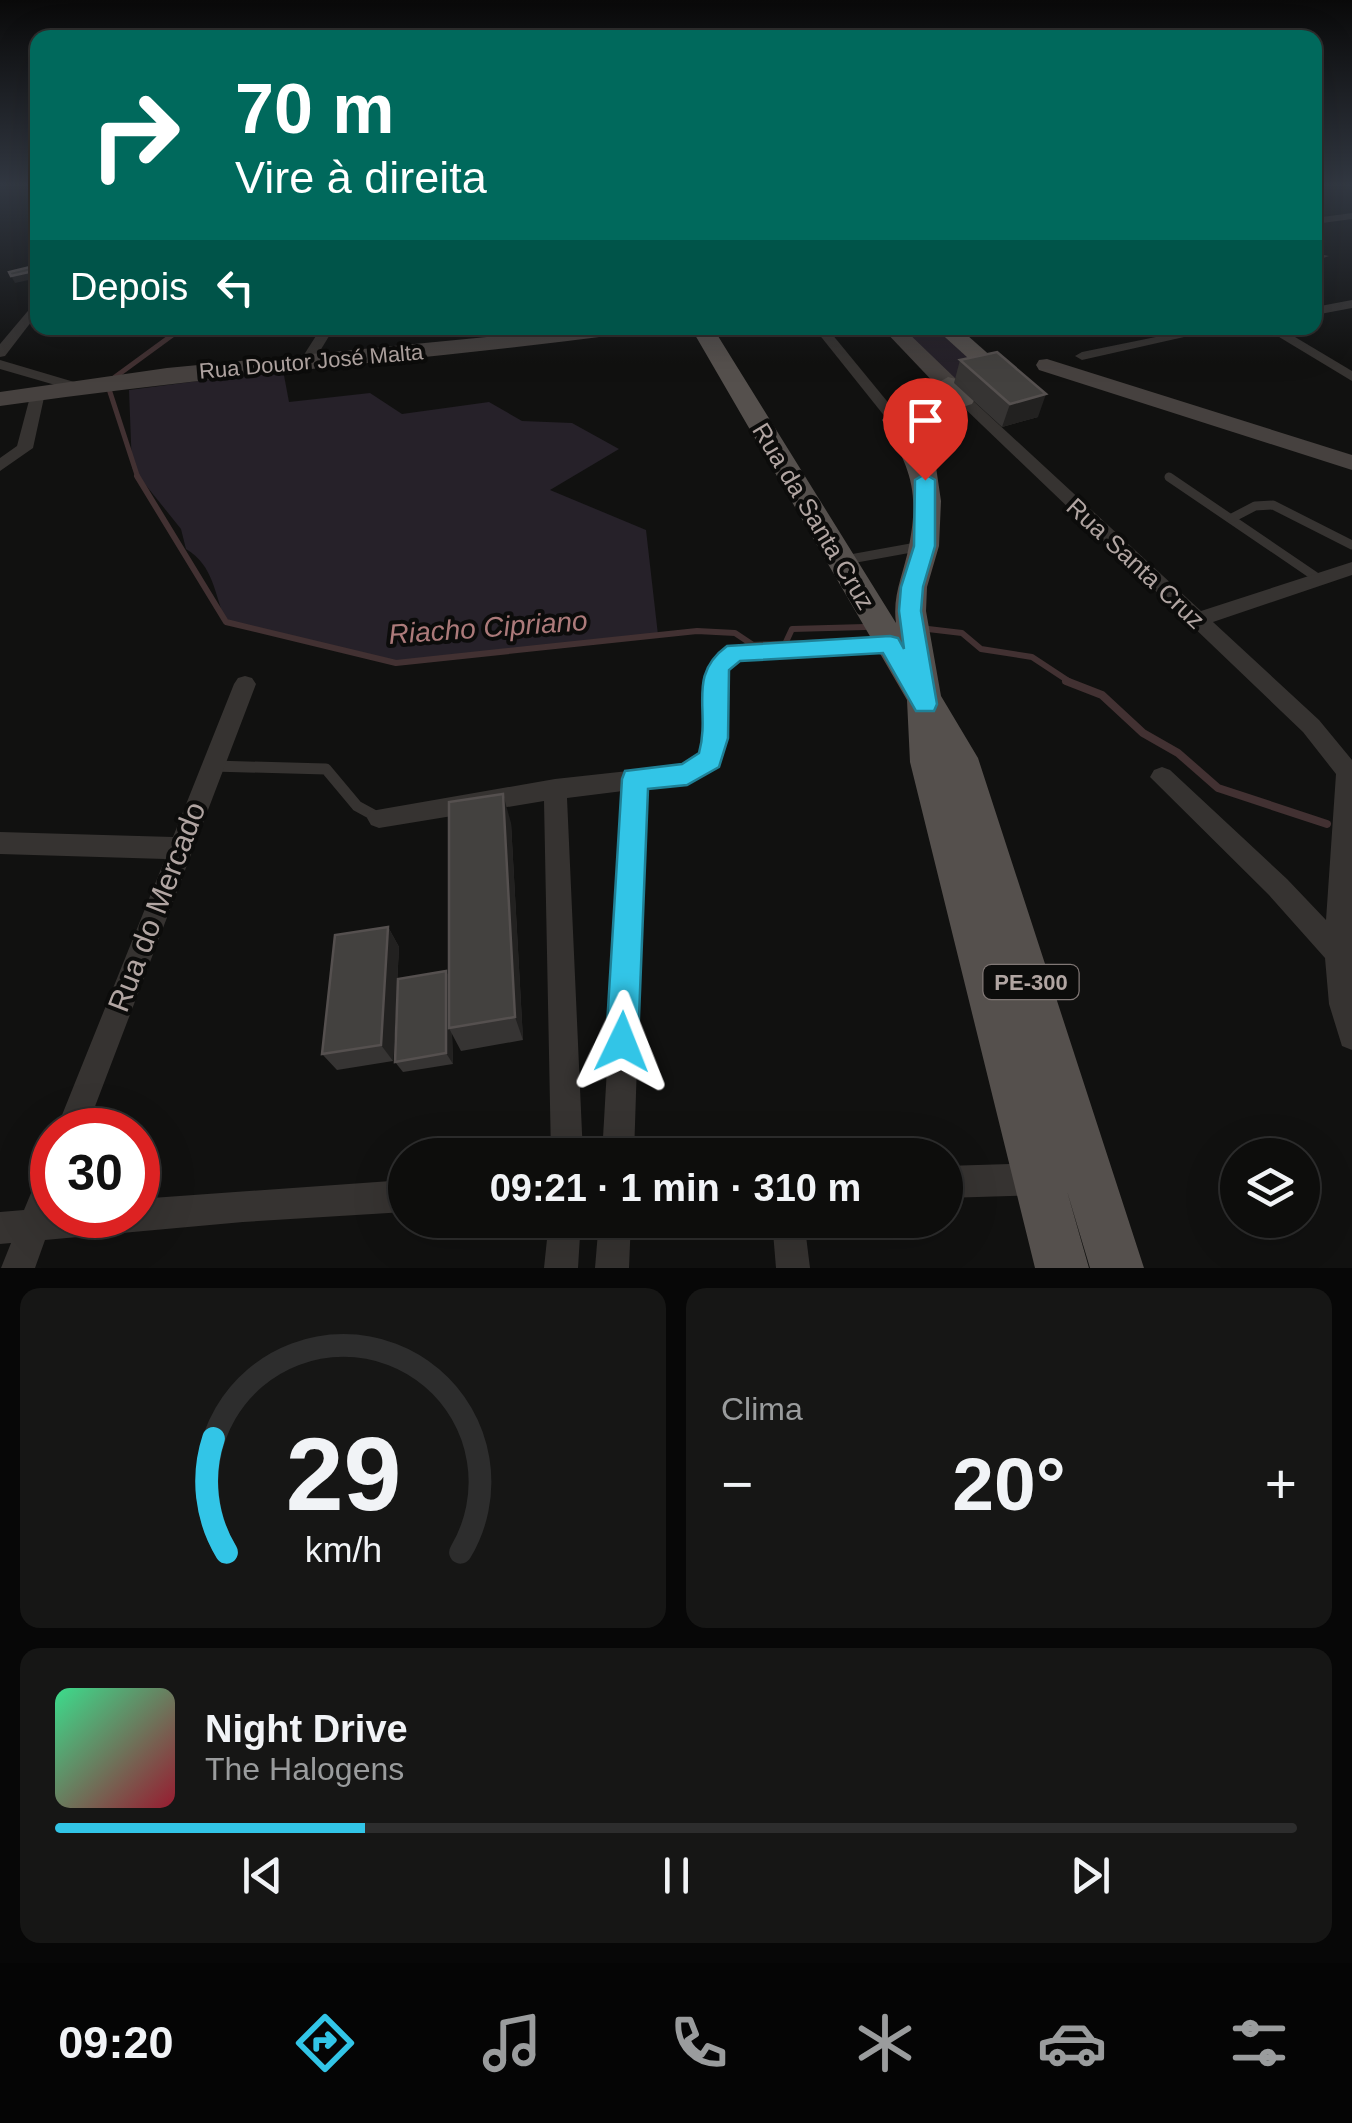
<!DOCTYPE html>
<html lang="pt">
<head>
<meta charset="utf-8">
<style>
  :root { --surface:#0d0d0c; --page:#161615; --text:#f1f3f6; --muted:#9a9c9d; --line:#2d2d2d; --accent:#32c5e7 }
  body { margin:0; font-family:Arial,sans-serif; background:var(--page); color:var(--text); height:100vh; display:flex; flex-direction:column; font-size:38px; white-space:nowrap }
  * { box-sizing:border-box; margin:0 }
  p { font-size:32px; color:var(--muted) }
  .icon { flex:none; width:55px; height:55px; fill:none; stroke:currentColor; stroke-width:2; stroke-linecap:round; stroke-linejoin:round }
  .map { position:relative; height:1268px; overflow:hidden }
  .panel { display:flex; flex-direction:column; gap:20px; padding:20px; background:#070707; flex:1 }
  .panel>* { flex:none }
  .banner { position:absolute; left:30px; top:30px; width:1292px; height:305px; border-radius:20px; box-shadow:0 10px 40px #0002,0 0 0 2px var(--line); background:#00695c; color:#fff; overflow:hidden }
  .tools { position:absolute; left:1220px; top:1138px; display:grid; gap:20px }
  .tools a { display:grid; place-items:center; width:100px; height:100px; border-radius:50%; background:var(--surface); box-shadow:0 10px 40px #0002,0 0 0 2px var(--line); font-size:50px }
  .speed { position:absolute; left:30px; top:1108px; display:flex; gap:20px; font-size:50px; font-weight:700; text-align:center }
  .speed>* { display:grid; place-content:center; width:130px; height:130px; border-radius:50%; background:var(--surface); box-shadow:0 10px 40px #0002,0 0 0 2px var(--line); line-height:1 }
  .speed .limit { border:15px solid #d22; background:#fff; color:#111 }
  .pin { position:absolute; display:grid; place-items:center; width:85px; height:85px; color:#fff; margin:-102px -42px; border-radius:50% 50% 50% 0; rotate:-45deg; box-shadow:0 0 10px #0007 }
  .pin .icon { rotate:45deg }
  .me { position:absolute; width:110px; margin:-55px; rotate:2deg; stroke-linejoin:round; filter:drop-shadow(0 0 8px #0008) }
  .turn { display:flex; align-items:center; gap:35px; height:210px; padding:0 40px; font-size:45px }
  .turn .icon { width:130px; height:130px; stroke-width:2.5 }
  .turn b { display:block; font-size:70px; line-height:85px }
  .then { display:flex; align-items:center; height:95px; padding:0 40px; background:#0003; gap:20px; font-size:38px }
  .big { font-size:75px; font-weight:600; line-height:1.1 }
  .panel .card { flex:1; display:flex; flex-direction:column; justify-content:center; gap:15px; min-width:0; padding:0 35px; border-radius:20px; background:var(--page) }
  .panel .dial { align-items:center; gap:0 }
  .dial svg { height:260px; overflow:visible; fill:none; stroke:var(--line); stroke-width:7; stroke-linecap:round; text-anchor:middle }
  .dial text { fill:var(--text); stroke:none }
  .song { display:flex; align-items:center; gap:30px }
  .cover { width:120px; height:120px; border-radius:15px; background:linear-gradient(135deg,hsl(150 70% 55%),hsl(350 70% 35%)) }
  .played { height:10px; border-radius:5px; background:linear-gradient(90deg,var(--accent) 25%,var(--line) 25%) }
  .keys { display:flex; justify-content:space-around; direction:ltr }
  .heat { display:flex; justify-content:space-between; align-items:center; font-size:55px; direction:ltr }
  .panel .tiles { flex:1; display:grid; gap:20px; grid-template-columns:1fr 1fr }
  .card:last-child { grid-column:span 2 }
  .trip { position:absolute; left:388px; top:1138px; width:575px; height:100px; border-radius:50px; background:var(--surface); box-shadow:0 10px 40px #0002,0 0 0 2px var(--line); font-weight:600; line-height:100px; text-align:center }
  .tabs { display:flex; height:160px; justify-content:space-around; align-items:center; background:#050505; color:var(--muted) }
  .tabs .icon { width:70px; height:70px }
  .tabs .selected { color:var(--accent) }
  .tabs b { font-size:45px; color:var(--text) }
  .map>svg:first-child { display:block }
  .green { fill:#262129 }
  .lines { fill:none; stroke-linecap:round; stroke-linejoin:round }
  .stream-far2 { stroke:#423132; stroke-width:5 }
  .stream-far1 { stroke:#423132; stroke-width:6 }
  .stream { stroke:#423132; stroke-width:8 }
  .lane-far1 { stroke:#363331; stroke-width:9 }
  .lane { stroke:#363331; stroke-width:11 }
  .street { fill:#363331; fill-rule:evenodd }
  .secondary { fill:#46413f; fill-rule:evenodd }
  .primary { fill:#55504d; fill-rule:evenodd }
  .wall { fill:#363433 }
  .shaded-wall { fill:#222120 }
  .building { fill:#43413f; stroke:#55504f; stroke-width:2.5 }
  .route { fill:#32c5e7; stroke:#208096; stroke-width:2.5 }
  .labels { text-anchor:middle; stroke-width:8; stroke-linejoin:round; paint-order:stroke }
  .far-street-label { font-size:22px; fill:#b1a5a2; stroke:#0c0c0b }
  .shield { fill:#0c0c0b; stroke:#807775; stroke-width:2.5 }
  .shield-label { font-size:22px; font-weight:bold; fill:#b1a5a2 }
  .street-label { font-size:25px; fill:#b1a5a2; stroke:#0c0c0b }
  .water-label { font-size:28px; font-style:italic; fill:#ac7a7a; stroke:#0c0c0b }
  .near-street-label { font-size:30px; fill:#b1a5a2; stroke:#0c0c0b }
</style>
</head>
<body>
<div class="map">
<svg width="1352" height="1268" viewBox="0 0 1352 1268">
  <rect width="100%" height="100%" fill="#111110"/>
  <g class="green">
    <polygon points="896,328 942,328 993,372 951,381"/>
    <path d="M283 370 289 402 370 393 402 414 489 402 522 421 572 423 619 449 550 490 646 530 658 635 396 663 226 622C214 593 214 566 186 549L181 529 132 468 129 390Z"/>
  </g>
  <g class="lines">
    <g class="stream-far2">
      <polyline points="115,377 182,328"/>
      <polyline points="108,386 138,478"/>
    </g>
    <g class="stream-far1">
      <polyline points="137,476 226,622 396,663 697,631 735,633 753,645"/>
      <polyline points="928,629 962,633 981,649 1032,657 1073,684"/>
      <polyline points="785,644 792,629 865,627"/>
    </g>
    <polyline class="stream" points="1066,681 1102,695 1143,733 1178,753 1218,788 1327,824"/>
    <g class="lane-far1">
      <polyline points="1169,477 1319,579"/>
      <polyline points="1232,518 1255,506 1273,505 1352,545"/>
      <polyline points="845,560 922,546"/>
    </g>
    <polyline class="lane" points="213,766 326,769 357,806 379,818"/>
    <g class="street">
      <polygon points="1352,213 1352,219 1315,224 1315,218"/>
      <polygon points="1315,253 1329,256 1315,261"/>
      <polygon points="38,299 38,313 5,356 0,357 0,344"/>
      <polygon points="1352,300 1352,308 1315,315 1315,307"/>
      <polygon points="321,328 334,328 312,364 302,364 300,361"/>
      <polygon points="492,328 505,328 505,347 493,344"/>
      <polygon points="814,328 827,328 900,417 900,423 890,423"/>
      <polygon points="1200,328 1224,328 1082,360 1075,356 1082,352"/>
      <polygon points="1264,328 1280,328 1352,371 1352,381"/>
      <polygon points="0,360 81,384 83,387 76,391 0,369"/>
      <polygon points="38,389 45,393 33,448 0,471 0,458 17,446 31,393"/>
      <polygon points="963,394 968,396 1201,611 1352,562 1352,575 1213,622 1319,720 1352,760 1352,1050 1342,1046 1329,1004 1325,958 1269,895 1150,777 1154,770 1162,767 1170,770 1287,879 1326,920 1336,774 1303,732 958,402 955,399"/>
      <path d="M890 637 900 644 890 651 749 658 732 663C715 695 733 733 718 766L687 784 646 788 634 1155H602L623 791 567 798 583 1155H551L544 801 379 828 371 825 367 818 371 811 555 779 683 765 700 754 705 679 718 652 749 642Z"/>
      <polygon points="245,676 252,678 256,684 86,1130 56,1130 165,859 0,854 0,832 173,837 234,684 238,678"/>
      <polygon points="1038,1163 1049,1168 1054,1179 1049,1190 1038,1195 945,1198 945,1166"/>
      <polygon points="52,1164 52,1215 138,1215 138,1199 405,1180 405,1212 243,1222 45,1240 35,1268 1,1268 11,1243 0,1244 0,1212 24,1210 41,1169"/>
      <polygon points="549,1220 581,1220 578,1268 544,1268"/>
      <polygon points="599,1220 631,1220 629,1268 595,1268"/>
      <polygon points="772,1220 804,1220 810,1268 776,1268"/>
    </g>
    <g class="secondary">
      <path d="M580 328H633L623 334C416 361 207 376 0 406V392L167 368Z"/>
      <polygon points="882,328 903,328 956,379 959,384 956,389 940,389"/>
      <polygon points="1047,359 1352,455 1352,470 1039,370 1036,365 1039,360"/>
    </g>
    <g class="primary">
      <path d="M691 328H713L896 623C892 595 904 573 909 546 920 490 910 467 882 420L886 415 947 396 936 384 948 377 956 379 975 399 972 404 910 424 936 467 941 501 939 546 927 587 926 611 941 696 978 758 1144 1268H1090L1067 1191 1089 1268H1035L910 762 907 700Z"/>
      <polygon points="935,328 959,328 1010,373 998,380 990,378"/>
    </g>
  </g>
  <g class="wall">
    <polygon points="960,360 1038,417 1002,427 954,383"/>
    <polygon points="511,823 523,1040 461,1051 452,1034 453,1064 403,1072 395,1062 446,971 449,978"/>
    <polygon points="388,927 399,947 393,1061 337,1070 322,1054"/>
  </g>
  <g class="shaded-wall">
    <polygon points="38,270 38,278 15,283 11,276"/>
    <polygon points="1046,394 1038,417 1002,427 1010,404"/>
    <polygon points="503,794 511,823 523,1040 515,1017"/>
    <polygon points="388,927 399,947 393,1061 381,1045"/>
    <polygon points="446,971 452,983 449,1028 452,1034 453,1064 446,1053"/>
  </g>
  <g class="building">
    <polygon points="38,265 38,270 11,276 9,272"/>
    <polygon points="997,352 1046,394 1010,404 960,360"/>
    <polygon points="503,794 515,1017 449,1028 449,802"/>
    <polygon points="388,927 381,1045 322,1054 335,935"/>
    <polygon points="446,971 446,1053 395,1062 398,979"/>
  </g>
  <linearGradient id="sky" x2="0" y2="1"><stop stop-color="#090909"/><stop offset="0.51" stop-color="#323842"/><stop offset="1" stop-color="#323842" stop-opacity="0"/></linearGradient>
  <rect width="1352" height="363" fill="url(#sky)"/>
  <path class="route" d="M925 474 935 480V546L923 587 921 611 937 704 934 711H916L883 653 740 661 729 670 728 738 719 767 687 785 648 789 638 1042 634 1054 622 1058 610 1054 606 1042 622 779 625 771 682 764 699 753C711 710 686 676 727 646L890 636 898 638 904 649 899 611 901 587 914 546 915 480Z"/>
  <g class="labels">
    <g class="far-street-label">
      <text transform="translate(311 361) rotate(-5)" y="8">Rua Doutor José Malta</text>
    </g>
    <rect class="shield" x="983.5" y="965" width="95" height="34" rx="8"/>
    <g class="shield-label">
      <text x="1031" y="990">PE-300</text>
    </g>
    <g class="street-label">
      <text transform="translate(814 516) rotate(59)" y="9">Rua da Santa Cruz</text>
      <text transform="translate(1136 563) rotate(43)" y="9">Rua Santa Cruz</text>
    </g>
    <g class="water-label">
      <text transform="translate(488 627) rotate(-4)" y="10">Riacho Cipriano</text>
    </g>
    <g class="near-street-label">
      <text transform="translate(157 907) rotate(-69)" y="10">Rua do Mercado</text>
    </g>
  </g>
</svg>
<div class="tools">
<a><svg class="icon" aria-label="layers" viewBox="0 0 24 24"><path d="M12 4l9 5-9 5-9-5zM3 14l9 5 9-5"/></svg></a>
</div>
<div class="speed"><div class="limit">30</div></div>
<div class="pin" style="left:925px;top:480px;background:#d93025"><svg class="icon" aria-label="arrive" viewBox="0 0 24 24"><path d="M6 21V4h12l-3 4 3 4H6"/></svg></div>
<svg class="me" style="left:622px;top:1042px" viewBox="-20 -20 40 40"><path d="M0-17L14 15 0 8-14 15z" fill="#32c5e7" stroke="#fff" stroke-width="4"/></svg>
<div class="trip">09:21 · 1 min · 310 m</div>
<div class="banner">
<div class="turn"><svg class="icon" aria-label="right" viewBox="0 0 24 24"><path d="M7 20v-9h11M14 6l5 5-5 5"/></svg><div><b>70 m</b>Vire à direita</div></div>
<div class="then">Depois<svg class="icon" aria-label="left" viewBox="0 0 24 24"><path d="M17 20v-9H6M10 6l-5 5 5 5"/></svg></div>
</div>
</div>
<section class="panel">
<div class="tiles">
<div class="card dial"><svg viewBox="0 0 100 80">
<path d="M14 69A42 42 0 1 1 86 69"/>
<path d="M14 69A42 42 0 0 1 10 34" stroke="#32c5e7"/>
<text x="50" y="56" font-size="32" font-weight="700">29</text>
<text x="50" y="72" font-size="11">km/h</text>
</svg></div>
<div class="card"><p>Clima</p>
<div class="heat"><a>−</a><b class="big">20°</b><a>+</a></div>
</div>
<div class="card">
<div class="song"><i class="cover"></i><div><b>Night Drive</b><p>The Halogens</p></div></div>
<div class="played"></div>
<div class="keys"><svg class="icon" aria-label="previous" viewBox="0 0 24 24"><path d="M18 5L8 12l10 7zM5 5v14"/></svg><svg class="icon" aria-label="pause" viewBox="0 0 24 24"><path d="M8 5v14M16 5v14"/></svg><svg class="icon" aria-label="next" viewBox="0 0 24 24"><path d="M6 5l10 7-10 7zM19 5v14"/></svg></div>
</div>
</div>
</section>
<nav class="tabs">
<b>09:20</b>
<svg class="icon selected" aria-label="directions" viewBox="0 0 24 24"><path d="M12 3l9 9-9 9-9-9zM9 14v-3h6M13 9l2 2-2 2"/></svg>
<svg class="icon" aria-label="music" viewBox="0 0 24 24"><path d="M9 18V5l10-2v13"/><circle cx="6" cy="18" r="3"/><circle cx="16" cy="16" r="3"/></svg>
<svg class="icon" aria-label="phone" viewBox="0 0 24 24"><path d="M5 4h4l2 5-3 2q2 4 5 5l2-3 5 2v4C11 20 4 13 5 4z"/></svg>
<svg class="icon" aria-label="climate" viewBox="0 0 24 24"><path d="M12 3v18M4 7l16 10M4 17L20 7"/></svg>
<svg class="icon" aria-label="car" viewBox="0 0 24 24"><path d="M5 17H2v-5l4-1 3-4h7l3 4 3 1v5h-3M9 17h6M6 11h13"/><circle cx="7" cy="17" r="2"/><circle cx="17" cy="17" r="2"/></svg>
<svg class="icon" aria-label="filters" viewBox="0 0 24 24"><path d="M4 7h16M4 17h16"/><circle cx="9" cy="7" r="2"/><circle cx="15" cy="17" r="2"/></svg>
</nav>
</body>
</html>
